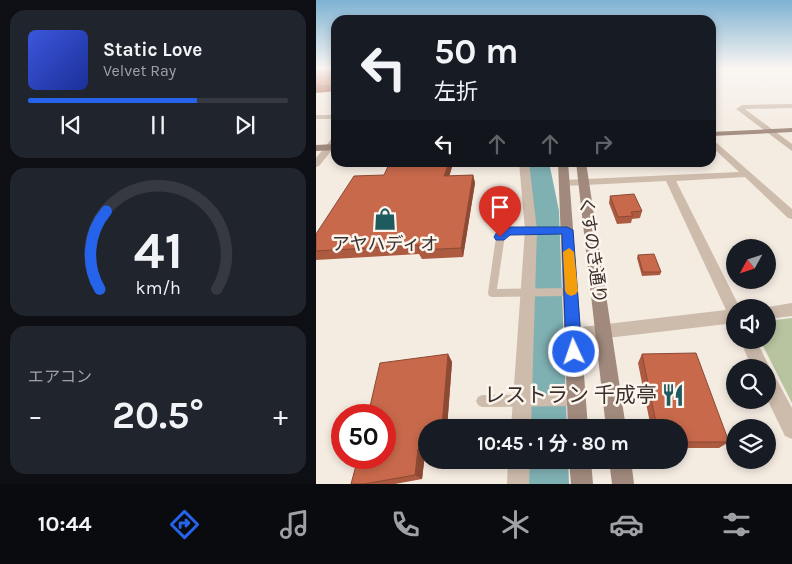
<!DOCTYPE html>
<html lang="ja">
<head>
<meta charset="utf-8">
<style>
  :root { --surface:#171b24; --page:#20242c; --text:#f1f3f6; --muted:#9ea1a6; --line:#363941; --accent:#2563eb }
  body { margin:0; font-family:Karla,"Noto Sans JP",sans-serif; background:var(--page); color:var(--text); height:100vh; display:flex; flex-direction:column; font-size:19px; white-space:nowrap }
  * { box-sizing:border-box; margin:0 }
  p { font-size:16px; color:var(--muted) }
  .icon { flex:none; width:28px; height:28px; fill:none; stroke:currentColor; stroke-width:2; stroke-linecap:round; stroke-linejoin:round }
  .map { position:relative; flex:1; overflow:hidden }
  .sheet { display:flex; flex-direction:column; gap:10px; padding:10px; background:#0d0f14; width:316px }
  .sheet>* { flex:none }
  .banner { position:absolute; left:15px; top:15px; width:385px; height:152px; border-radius:15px; box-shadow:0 2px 8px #0003; background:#171b24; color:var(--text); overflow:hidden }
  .needle { width:32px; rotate:230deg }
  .fabs { position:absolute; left:410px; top:239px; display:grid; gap:10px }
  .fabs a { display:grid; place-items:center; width:50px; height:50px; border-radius:50%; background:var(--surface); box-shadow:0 2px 8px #0003; font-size:25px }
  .speed { position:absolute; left:15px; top:404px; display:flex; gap:10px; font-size:25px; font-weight:700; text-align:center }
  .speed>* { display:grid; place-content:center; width:65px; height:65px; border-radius:50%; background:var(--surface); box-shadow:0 2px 8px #0003; line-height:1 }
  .speed .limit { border:8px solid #d22; background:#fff; color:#111 }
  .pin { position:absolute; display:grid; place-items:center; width:42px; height:42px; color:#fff; margin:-51px -21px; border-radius:50% 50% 50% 0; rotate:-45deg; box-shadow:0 0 5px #0007 }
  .pin .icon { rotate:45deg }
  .me { position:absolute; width:55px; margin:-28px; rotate:357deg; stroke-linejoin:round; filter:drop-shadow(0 0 4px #0008) }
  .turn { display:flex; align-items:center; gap:18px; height:105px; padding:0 20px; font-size:22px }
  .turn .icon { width:65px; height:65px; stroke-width:2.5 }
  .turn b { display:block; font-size:35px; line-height:42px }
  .lanes { display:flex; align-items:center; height:48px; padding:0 20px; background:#0003; justify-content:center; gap:25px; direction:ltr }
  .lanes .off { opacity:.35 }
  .big { font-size:38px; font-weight:700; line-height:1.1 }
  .sheet .tile { flex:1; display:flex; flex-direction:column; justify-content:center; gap:8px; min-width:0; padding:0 18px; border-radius:15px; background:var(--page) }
  .sheet .dial { align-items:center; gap:0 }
  .dial svg { height:130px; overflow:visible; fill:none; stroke:var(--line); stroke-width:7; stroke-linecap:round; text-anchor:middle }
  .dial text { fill:var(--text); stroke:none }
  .song { display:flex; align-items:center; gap:15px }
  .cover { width:60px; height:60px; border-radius:8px; background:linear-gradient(135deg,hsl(230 70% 55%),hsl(230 70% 35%)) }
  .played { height:5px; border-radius:2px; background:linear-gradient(90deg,var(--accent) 65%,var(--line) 65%) }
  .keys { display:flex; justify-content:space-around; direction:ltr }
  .heat { display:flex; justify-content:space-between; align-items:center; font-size:28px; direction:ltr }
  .trip { position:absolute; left:102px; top:419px; width:270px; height:50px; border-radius:25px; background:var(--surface); box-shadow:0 2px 8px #0003; font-weight:700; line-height:50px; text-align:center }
  .tab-bar { display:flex; height:80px; justify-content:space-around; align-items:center; background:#090b0e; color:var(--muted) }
  .tab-bar .icon { width:35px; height:35px }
  .tab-bar .selected { color:var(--accent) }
  .tab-bar b { font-size:22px; color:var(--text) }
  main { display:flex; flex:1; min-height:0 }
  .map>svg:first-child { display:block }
  .green { fill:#b8c4a0 }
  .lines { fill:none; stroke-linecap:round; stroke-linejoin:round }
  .river { fill:#7fb0b2; fill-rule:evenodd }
  .lane { fill:#cdbbac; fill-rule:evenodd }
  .street { fill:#cdbbac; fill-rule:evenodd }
  .secondary { fill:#a18a7d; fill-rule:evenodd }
  .wall { fill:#ac5a40 }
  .shaded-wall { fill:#8c4a34 }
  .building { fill:#c8694b; stroke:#8c4a34 }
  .route { fill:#2563eb; stroke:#184099 }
  .slow { fill:#f59e0b }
  .labels { text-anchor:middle; stroke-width:5; stroke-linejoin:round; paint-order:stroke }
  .poi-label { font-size:18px; fill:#3b302b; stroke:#fbf5ee }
  .street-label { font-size:18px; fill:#3b302b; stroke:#fbf5ee }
  .near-poi-label { font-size:21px; fill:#3b302b; stroke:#fbf5ee; text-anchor:end }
</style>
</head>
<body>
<main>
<section class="sheet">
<div class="tile">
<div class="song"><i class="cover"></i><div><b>Static Love</b><p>Velvet Ray</p></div></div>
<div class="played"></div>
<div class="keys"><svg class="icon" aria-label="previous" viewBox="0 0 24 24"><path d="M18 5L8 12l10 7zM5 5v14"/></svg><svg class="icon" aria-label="pause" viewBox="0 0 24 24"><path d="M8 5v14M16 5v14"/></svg><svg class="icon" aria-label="next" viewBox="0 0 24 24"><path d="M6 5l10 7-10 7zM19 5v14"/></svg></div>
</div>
<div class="tile dial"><svg viewBox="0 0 100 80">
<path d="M14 69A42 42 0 1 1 86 69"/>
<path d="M14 69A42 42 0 0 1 18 21" stroke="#2563eb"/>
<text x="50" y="56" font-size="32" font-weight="700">41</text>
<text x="50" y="72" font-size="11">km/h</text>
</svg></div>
<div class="tile"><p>エアコン</p>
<div class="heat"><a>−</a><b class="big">20.5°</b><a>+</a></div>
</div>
</section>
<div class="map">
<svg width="476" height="484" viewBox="0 0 476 484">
  <rect width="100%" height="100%" fill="#f4ebe1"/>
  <polygon class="green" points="476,318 476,403 444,340 451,340 451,321"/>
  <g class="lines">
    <g class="river">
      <polygon points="209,162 233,162 243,211 251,428 199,428 213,211"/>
      <polygon points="198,460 252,460 253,484 195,484"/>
    </g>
    <g class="lane">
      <polygon points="251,228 254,228 255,230 254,232 193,233 189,235 181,289 255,288 258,289 259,292 258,295 255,296 176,297 173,296 172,293 180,237 183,231 193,229"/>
      <polygon points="261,394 265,396 267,400 265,404 261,406 166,407 162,405 160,401 162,397 166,395"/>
    </g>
    <g class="street">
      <polygon points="476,104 476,108 429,109 476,144 476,151 420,109 426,105"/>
      <rect x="0" y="115" width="20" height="4"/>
      <polygon points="20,136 20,145 3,166 0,167 0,158 17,137"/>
      <polygon points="395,138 476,209 476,219 472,218 429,177 360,181 424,308 419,308 419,323 257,342 251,340 249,335 251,330 257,328 410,310 350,181 248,186 243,183 248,180 423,172 395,146"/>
      <polygon points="203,162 213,162 221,230 215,428 195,428 209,230"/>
      <polygon points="476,303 476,316 451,319 451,308 446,308"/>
      <polygon points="424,340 440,340 454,368 453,371 457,373 476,408 476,439 469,436 451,399 451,368 436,368"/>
      <polygon points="192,460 214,460 213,484 191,484"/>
    </g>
    <g class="secondary">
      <polygon points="476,128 476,132 395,136 395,132"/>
      <polygon points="20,144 20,150 0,151 0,145"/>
      <polygon points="242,162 252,162 272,428 252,428"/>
      <polygon points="260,162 270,162 310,428 290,428"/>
      <polygon points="253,460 275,460 277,484 255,484"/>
      <polygon points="293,460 315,460 318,484 296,484"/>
    </g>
  </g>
  <g class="wall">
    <polygon points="0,69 20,69 20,91 0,93"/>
    <polygon points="136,167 133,176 157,175 159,183 147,257 106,259 103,254 0,260 0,234 68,175"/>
    <polygon points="294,196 326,211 324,218 316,219 315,223 301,224 293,203"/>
    <polygon points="322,255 345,272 344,275 326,276 321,258"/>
    <polygon points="132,354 136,362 131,428 111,428 111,454 109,454 106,479 79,484 35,484"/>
    <polygon points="326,354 413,442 403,448 364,448 364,428 335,428 322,363"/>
  </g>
  <g class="shaded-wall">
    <polygon points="20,83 20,91 17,86"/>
    <polygon points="133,162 135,162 136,167 131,184 128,176"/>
    <polygon points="157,175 159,183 147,257 145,248"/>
    <polygon points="132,354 136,362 131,428 127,428 126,426"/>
    <polygon points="102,449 109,454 106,479 99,475"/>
  </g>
  <g class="building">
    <polygon points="0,69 20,69 20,83 17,86 0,86"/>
    <polygon points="74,162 133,162 128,176 157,175 145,248 102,250 103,245 0,251 0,234 38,176 68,175"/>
    <polygon points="318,194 326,211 315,212 317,216 302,217 294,196"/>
    <polygon points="338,254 345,272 327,272 322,255"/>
    <polygon points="380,353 413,442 364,442 364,428 341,428 326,354"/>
    <polygon points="132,354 126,426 120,426 120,428 111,428 111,447 102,449 99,475 48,484 35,484 42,458 69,458 69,415 52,415 64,363"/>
  </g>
  <linearGradient id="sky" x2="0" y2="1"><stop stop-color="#7eb2d2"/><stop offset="0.5" stop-color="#faf6f2"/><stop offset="1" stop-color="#faf6f2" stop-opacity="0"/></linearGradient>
  <rect width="476" height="137" fill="url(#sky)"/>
  <polygon class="route" points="193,227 251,227 257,230 266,352 264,357 258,359 253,357 250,352 246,234 194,235 188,240 180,240 178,237 182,230"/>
  <polygon class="slow" points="253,248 258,252 262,291 260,294 255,296 251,294 249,291 247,252"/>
  <defs>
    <symbol id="shop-bare" viewBox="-9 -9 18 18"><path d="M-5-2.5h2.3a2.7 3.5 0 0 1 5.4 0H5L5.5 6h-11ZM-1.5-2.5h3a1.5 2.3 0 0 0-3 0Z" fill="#1f5a5e" stroke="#fbf5ee" stroke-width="2.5" paint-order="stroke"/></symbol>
    <symbol id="restaurant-bare" viewBox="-9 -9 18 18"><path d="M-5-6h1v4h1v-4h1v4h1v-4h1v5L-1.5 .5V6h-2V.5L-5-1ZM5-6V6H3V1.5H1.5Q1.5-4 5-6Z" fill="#1f5a5e" stroke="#fbf5ee" stroke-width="2.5" paint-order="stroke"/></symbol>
  </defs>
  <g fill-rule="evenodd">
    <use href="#shop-bare" x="53" y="203" width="32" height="32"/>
    <use href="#restaurant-bare" x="341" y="379" width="32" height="32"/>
  </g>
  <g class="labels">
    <g class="poi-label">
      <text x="69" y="250">アヤハディオ</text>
    </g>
    <g class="street-label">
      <text transform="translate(277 250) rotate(82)" y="6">くすのき通り</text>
    </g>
    <g class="near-poi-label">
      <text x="341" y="402">レストラン 千成亭</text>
    </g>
  </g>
</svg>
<div class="fabs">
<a><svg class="needle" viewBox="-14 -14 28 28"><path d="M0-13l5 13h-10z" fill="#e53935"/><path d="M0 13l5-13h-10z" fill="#9ea1a6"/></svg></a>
<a><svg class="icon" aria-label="sound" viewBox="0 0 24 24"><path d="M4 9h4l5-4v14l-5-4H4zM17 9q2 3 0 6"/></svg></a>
<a><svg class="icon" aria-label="search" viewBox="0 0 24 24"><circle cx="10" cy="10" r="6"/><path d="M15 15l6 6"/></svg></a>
<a><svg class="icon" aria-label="layers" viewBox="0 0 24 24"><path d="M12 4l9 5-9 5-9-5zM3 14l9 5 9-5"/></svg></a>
</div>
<div class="speed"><div class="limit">50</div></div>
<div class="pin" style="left:184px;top:237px;background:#d93025"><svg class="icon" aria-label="arrive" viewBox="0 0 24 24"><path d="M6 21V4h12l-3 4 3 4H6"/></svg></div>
<svg class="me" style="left:258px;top:352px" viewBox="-20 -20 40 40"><circle r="17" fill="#2563eb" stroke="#fff" stroke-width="3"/><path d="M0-11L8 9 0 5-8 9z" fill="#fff"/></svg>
<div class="trip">10:45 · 1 分 · 80 m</div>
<div class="banner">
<div class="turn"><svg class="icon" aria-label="left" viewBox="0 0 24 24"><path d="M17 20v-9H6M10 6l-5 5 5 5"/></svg><div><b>50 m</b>左折</div></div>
<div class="lanes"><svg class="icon" aria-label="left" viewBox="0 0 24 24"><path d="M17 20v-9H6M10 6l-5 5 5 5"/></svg><svg class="icon off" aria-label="ahead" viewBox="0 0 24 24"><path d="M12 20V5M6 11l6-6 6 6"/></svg><svg class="icon off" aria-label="ahead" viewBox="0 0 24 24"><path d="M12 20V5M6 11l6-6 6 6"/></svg><svg class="icon off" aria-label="right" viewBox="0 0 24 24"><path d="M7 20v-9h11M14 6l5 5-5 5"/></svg></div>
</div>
</div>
</main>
<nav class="tab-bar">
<b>10:44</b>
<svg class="icon selected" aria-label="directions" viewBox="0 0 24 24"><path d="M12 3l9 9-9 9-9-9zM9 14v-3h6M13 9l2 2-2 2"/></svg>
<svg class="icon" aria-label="music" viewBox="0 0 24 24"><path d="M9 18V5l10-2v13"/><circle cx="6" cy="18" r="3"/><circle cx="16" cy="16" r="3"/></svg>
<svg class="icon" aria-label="phone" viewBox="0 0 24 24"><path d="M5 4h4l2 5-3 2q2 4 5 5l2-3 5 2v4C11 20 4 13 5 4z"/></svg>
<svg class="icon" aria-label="climate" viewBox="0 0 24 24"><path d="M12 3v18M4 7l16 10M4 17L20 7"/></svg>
<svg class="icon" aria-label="car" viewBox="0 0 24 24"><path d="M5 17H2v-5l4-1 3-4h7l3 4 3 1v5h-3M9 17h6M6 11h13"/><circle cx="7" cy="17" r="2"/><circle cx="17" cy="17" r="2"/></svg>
<svg class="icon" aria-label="filters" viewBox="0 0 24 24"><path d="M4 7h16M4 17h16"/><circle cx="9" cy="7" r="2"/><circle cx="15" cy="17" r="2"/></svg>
</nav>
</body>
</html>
